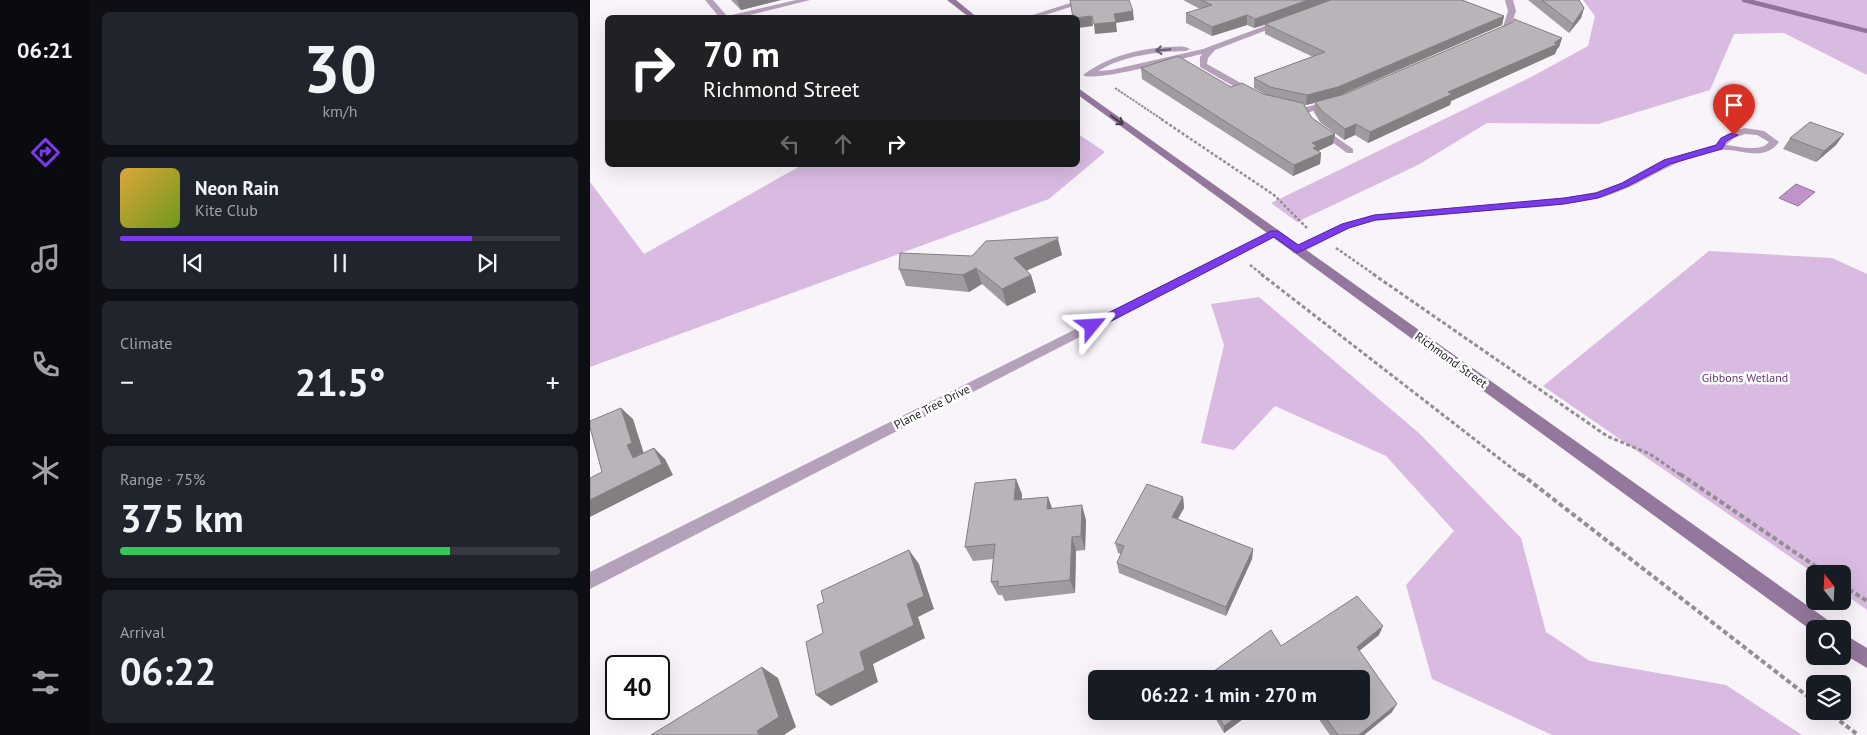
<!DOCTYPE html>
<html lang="en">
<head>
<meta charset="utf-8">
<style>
  :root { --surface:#171b24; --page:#20242c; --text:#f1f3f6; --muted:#9ea1a6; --line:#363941; --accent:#7c3aed }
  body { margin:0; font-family:"PT Sans",sans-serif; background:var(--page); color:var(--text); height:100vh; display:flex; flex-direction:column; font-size:19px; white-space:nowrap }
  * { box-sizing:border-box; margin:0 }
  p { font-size:16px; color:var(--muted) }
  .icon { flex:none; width:28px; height:28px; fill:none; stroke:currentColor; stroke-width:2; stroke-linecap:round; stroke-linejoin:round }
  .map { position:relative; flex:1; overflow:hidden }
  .sheet { display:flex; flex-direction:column; gap:12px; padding:12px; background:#0d0f14; width:500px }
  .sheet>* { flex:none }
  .banner { position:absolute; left:15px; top:15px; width:475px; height:152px; border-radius:8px; box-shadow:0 5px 20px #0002; background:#202124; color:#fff; overflow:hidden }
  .needle { width:32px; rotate:342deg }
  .tools { position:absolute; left:1216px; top:565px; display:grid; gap:10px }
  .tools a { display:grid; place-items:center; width:45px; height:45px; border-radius:8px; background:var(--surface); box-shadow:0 5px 20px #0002; font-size:25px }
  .speed { position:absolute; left:15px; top:655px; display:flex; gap:10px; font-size:25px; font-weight:700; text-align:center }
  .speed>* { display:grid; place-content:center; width:65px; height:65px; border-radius:50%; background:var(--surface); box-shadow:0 5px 20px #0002; line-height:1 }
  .speed .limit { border:2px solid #111; border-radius:8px; background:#fff; color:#111 }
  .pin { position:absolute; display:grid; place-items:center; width:42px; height:42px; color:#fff; margin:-51px -21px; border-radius:50% 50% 50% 0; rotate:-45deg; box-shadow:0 0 5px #0007 }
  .pin .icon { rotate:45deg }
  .me { position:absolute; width:55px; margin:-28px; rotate:63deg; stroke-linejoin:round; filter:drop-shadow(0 0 4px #0008) }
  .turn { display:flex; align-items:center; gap:18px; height:105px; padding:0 15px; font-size:22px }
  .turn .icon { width:65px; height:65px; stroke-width:2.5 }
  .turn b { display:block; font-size:35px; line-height:42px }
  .lanes { display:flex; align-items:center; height:48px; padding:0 15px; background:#0003; justify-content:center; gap:25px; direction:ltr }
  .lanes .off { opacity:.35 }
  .big { font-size:38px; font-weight:700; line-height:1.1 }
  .sheet .widget { flex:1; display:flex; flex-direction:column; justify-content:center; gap:8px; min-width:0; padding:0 18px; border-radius:8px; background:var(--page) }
  .sheet .dial { align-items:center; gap:0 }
  .dial b { font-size:65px; line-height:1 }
  .song { display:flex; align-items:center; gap:15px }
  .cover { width:60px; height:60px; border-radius:8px; background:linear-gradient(135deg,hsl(40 70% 55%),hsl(80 70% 35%)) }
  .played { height:5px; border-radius:2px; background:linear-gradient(90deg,var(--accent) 80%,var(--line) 80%) }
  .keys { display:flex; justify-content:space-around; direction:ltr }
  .heat { display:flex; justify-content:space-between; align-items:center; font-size:28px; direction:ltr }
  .charge { height:8px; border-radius:4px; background:linear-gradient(90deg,#34c759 75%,var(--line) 0) }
  .trip { position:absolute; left:498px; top:670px; width:282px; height:50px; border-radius:8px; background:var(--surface); box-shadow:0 5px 20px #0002; font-weight:700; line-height:50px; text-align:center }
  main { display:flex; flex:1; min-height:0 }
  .dock { display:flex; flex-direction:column; width:90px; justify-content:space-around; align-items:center; background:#090b0e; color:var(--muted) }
  .dock .icon { width:35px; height:35px }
  .dock .on { color:var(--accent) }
  .dock b { font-size:22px; color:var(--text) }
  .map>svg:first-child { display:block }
  .green { fill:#d9bbe1 }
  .water { fill:#c094cb; stroke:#927299 }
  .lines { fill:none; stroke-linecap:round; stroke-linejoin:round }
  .stream { stroke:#927299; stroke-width:4.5 }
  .path-far3 { stroke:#928e92; stroke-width:2; stroke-dasharray:2.5 1; stroke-linecap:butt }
  .path-far2 { stroke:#928e92; stroke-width:2.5; stroke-dasharray:3 2; stroke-linecap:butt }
  .path-far1 { stroke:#928e92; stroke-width:3; stroke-dasharray:4 2.5; stroke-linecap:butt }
  .path { stroke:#928e92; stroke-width:4; stroke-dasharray:5 3; stroke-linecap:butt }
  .service { fill:#b5a1ba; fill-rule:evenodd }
  .minor { fill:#b5a1ba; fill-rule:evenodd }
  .tertiary { fill:#b5a1ba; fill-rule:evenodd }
  .secondary { fill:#94779c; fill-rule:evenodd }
  .wall { fill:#9f9ba0 }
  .shaded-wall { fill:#827e82 }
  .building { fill:#b9b4ba; stroke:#827e82 }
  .oneway { stroke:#665c68 }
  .oneway2 { stroke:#463c49 }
  .route { fill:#7c3aed; stroke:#51269a }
  .labels { text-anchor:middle; stroke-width:5; stroke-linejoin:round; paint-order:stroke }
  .street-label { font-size:12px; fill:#252325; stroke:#fff }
  .park-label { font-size:12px; fill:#693377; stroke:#fff }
</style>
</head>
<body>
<main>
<nav class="dock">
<b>06:21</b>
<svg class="icon on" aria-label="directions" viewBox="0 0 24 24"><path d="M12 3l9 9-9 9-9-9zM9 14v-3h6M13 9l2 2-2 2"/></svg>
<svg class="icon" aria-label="music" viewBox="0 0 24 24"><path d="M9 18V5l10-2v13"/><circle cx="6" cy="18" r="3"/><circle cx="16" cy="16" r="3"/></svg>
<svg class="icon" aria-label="phone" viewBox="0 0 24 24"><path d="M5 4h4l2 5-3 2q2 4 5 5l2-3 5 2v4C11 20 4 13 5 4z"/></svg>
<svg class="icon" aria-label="climate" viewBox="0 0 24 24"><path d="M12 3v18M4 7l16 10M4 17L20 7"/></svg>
<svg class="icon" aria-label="car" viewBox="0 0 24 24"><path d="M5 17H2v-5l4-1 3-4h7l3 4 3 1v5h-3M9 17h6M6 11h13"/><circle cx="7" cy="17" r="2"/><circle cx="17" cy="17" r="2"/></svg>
<svg class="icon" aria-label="filters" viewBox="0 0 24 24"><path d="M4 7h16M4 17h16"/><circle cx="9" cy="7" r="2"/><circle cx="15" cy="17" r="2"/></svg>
</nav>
<section class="sheet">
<div class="widget dial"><b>30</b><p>km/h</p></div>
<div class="widget">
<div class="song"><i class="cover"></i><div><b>Neon Rain</b><p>Kite Club</p></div></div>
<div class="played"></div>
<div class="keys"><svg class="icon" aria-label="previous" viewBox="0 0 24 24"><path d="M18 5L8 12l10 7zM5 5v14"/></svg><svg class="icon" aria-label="pause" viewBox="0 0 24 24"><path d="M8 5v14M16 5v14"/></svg><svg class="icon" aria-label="next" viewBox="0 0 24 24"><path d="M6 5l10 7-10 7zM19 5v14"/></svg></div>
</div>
<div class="widget"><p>Climate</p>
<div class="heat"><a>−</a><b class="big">21.5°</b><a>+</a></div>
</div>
<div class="widget"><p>Range · 75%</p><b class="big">375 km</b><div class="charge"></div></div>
<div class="widget"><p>Arrival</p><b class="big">06:22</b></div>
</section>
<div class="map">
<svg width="1277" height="735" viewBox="0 0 1277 735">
  <rect width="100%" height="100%" fill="#f9f4fa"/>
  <g class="green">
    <polygon points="993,0 1277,0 1277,75 1194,33 1144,34 1120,90 1008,124 897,123 828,165 707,222 681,203 943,76 998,46 1005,16"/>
    <polygon points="488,134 515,152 459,199 0,367 0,182 54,254 212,165 488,165"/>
    <polygon points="1119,251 1242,258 1277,274 1277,610 1253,593 1252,574 1225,574 953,386"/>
    <polygon points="669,297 830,434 931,538 956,632 1000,661 1136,685 1212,735 962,735 842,679 816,585 864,531 796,456 685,406 644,450 611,443 634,345 621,304"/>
  </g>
  <polygon class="water" points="1206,184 1225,192 1208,206 1189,198"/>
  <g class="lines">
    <polyline class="stream" points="1154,0 1277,31"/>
    <polyline class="path-far3" points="525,88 573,120"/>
    <g class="path-far2">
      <polyline points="571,119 684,195 717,228"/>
      <polyline points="746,248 785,275"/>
      <polyline points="660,265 673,275"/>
    </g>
    <g class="path-far1">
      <polyline points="671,274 932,476"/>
      <polyline points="783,274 1017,436 1060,454 1092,476"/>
    </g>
    <g class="path">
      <polyline points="931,474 1225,702"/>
      <polyline points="1090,474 1237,574"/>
      <polyline points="1252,585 1277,601"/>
      <polyline points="1237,711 1268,735"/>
    </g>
    <g class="service">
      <polygon points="115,0 123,0 137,16 206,0 220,0 148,18 130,18"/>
      <polygon points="915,0 923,0 926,11 920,28 906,36 900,36 900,32 913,27 918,11"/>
      <path d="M688 21 695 23 625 50 618 58 617 64 665 91V95H659L610 67V57L612 54C594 58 503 83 493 75 517 57 547 49 577 47 585 47 594 45 600 49L596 51C566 52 535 55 508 71L521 70 613 49Z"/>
      <polygon points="743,100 748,103 746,105 716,113 693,106 698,103 716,107"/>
      <polygon points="729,125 763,149 763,153 757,153 726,130 726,126"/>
      <path d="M1155 128 1174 131 1189 142C1174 163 1150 148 1129 150 1084 156 1051 188 1009 198 979 205 949 207 918 209 874 213 830 217 785 221L759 228 711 253H703L701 250 751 224 785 215 974 198 1006 192 1031 183 1073 160 1126 145 1137 134ZM1155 134 1167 135 1179 142C1170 153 1148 146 1136 145L1144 138Z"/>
    </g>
    <polygon class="minor" points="490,0 502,0 446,18 433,18"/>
    <polygon class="tertiary" points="684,230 690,233 688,235 0,589 0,572"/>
    <g class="secondary">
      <polygon points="357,0 366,0 388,18 380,18"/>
      <polygon points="488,88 1242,623 1244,629 1225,629 1225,633 488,95"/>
      <polygon points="1252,633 1277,648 1277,668 1252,653"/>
    </g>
  </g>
  <g class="wall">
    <polygon points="141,0 191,0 151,10"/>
    <polygon points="593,0 872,0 914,16 912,25 751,95 972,38 969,47 967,49 965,54 861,101 860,105 778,143 765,135 754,140 730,122 724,112 725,103 716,105 714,105 722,118 745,134 743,144 728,151 731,153 730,164 703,176 552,79 551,68 641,87 676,95 664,88 664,78 723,57 675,34 675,25 664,28 657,25 622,36 596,23 596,13 610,9"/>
    <polygon points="938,0 989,0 994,8 991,18 979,33"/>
    <polygon points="1200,138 1246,145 1226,162 1193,149"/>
    <polygon points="472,255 436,271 441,275 446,292 417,306 392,284 379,292 316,286 309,269 382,256"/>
    <polygon points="432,494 432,499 458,497 462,508 496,520 495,550 486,551 485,593 415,601 412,595 408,595 401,582 403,559 383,561 375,547"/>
    <polygon points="593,497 594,508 588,519 663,549 662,559 636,616 529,573 527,563 531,554 528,553 525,543"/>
    <polygon points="789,635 769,651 802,712 774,735 740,735 723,711 771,711 691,646"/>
    <polygon points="621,711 664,711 634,733"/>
  </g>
  <g class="shaded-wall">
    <polygon points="147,0 191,0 151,10"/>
    <polygon points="718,0 743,0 664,28 665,19"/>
    <polygon points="994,8 991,18 979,33 983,24"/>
    <polygon points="543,11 544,20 526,23 527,32 505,34 504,24 524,14"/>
    <polygon points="657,15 657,25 622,36 622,27"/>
    <polygon points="502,16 503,26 488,28 488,18"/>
    <polygon points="914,16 912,25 746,97 716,105 717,95"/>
    <polygon points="972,38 969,47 967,49 965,54 861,101 860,105 778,143 780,132 858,92 964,43"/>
    <polygon points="766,124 765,135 754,140 755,129"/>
    <polygon points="745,134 743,144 726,152 731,153 730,164 703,176 704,165 722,143"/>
    <polygon points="1254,134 1246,145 1226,162 1234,151"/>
    <polygon points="468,239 472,255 428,274 424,258"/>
    <polygon points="386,268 392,284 379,292 373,275"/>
    <polygon points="441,275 446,292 417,306 412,289"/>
    <polygon points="31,408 43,419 54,454 43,458 37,445"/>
    <polygon points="64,448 75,459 83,475 0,517 0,500"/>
    <polygon points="426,479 432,494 430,515 424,500"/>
    <polygon points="458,497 463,512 457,509"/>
    <polygon points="593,497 594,508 583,527 582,517"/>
    <polygon points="492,505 496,520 495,550 491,536"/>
    <polygon points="482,537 486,551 485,593 480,580"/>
    <polygon points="663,549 662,559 636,616 636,607"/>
    <polygon points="319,550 329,564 344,609 328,617 335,638 283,664 288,682 241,706 226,695 270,652 317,604"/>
    <polygon points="793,626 789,635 764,655 767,647"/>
    <polygon points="172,667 188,678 206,727 194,735 169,735 167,731"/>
    <polygon points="807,704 802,712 774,735 769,735"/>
    <polygon points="655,711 664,711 634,733 634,726"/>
  </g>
  <g class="building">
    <polygon points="480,0 539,0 543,11 524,14 526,22 504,24 502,16 483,18"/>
    <polygon points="611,0 718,0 665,19 657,15 622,27 596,13 622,5"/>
    <polygon points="741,0 872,0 914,16 748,87 717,95 680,87 664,78 735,52 675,24"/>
    <polygon points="952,0 989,0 994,8 983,24"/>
    <polygon points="924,19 972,38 964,43 968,44 858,92 862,94 780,132 766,124 755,129 732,111 725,102 755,94 923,22"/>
    <polygon points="588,56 641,87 652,83 673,94 713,103 722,118 745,134 722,143 727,146 723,148 731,153 704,165 551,68"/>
    <polygon points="1220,122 1254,134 1234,151 1200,138"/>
    <polygon points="468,237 468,239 424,258 441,275 412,289 386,268 373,275 309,269 310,253 382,256 396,241"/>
    <polygon points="31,408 42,443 37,445 43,458 64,448 72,464 0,500 0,478 12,472 0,427 0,421"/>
    <polygon points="426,479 424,500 458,497 457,509 492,505 491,536 482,537 480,580 408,587 408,581 401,582 405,544 375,547 385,483"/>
    <polygon points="557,484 593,497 582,517 663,549 636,607 527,563 534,546 525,543"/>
    <polygon points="319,550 334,596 317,604 324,625 270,652 275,670 226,695 216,642 233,633 227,605 234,602 231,591"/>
    <polygon points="767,596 793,626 767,647 807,704 769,735 748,735 731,711 771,711 771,679 613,679 681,630 691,646"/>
    <polygon points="172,667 189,717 167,731 169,735 61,735"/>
    <polygon points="625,711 655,711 634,726"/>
  </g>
  <defs><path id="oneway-shaft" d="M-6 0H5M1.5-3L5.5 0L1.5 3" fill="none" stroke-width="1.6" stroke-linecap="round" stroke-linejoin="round" transform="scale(1.25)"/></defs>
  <use class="oneway" href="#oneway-shaft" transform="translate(573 50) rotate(175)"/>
  <use class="oneway2" href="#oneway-shaft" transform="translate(527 120) rotate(36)"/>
  <polygon class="route" points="1142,133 1148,135 1136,141 1132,149 1080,164 1038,186 1008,198 974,204 785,220 759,228 707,253 684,237 506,329 498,329 496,326 498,323 681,231 688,231 708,245 752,224 784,215 974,198 1006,193 1032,183 1074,160 1126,145 1131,138"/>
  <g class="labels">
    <g class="street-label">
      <text transform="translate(861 360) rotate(36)" y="4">Richmond Street</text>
      <text transform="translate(342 407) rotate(-27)" y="4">Plane Tree Drive</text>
    </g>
    <g class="park-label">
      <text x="1155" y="382">Gibbons Wetland</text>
    </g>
  </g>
</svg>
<div class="tools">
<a><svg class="needle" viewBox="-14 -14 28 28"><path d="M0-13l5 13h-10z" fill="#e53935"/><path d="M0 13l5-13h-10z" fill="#9ea1a6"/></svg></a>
<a><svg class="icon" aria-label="search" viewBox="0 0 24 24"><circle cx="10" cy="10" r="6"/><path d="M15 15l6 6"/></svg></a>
<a><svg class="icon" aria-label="layers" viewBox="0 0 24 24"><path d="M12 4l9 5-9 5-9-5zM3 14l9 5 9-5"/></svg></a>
</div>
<div class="speed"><div class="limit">40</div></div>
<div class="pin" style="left:1144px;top:135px;background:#d93025"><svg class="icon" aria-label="arrive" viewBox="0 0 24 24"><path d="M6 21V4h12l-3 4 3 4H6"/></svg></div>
<svg class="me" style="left:502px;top:326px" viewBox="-20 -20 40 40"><path d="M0-17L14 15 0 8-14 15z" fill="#7c3aed" stroke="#fff" stroke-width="4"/></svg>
<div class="trip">06:22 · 1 min · 270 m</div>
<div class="banner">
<div class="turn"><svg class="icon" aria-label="right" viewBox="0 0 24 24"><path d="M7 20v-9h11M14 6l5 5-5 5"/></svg><div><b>70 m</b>Richmond Street</div></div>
<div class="lanes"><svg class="icon off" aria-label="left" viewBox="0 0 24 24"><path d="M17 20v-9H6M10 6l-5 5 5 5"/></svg><svg class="icon off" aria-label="ahead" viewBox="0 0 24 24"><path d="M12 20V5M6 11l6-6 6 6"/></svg><svg class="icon" aria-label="right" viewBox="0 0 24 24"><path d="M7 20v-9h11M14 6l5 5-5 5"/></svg></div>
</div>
</div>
</main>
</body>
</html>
